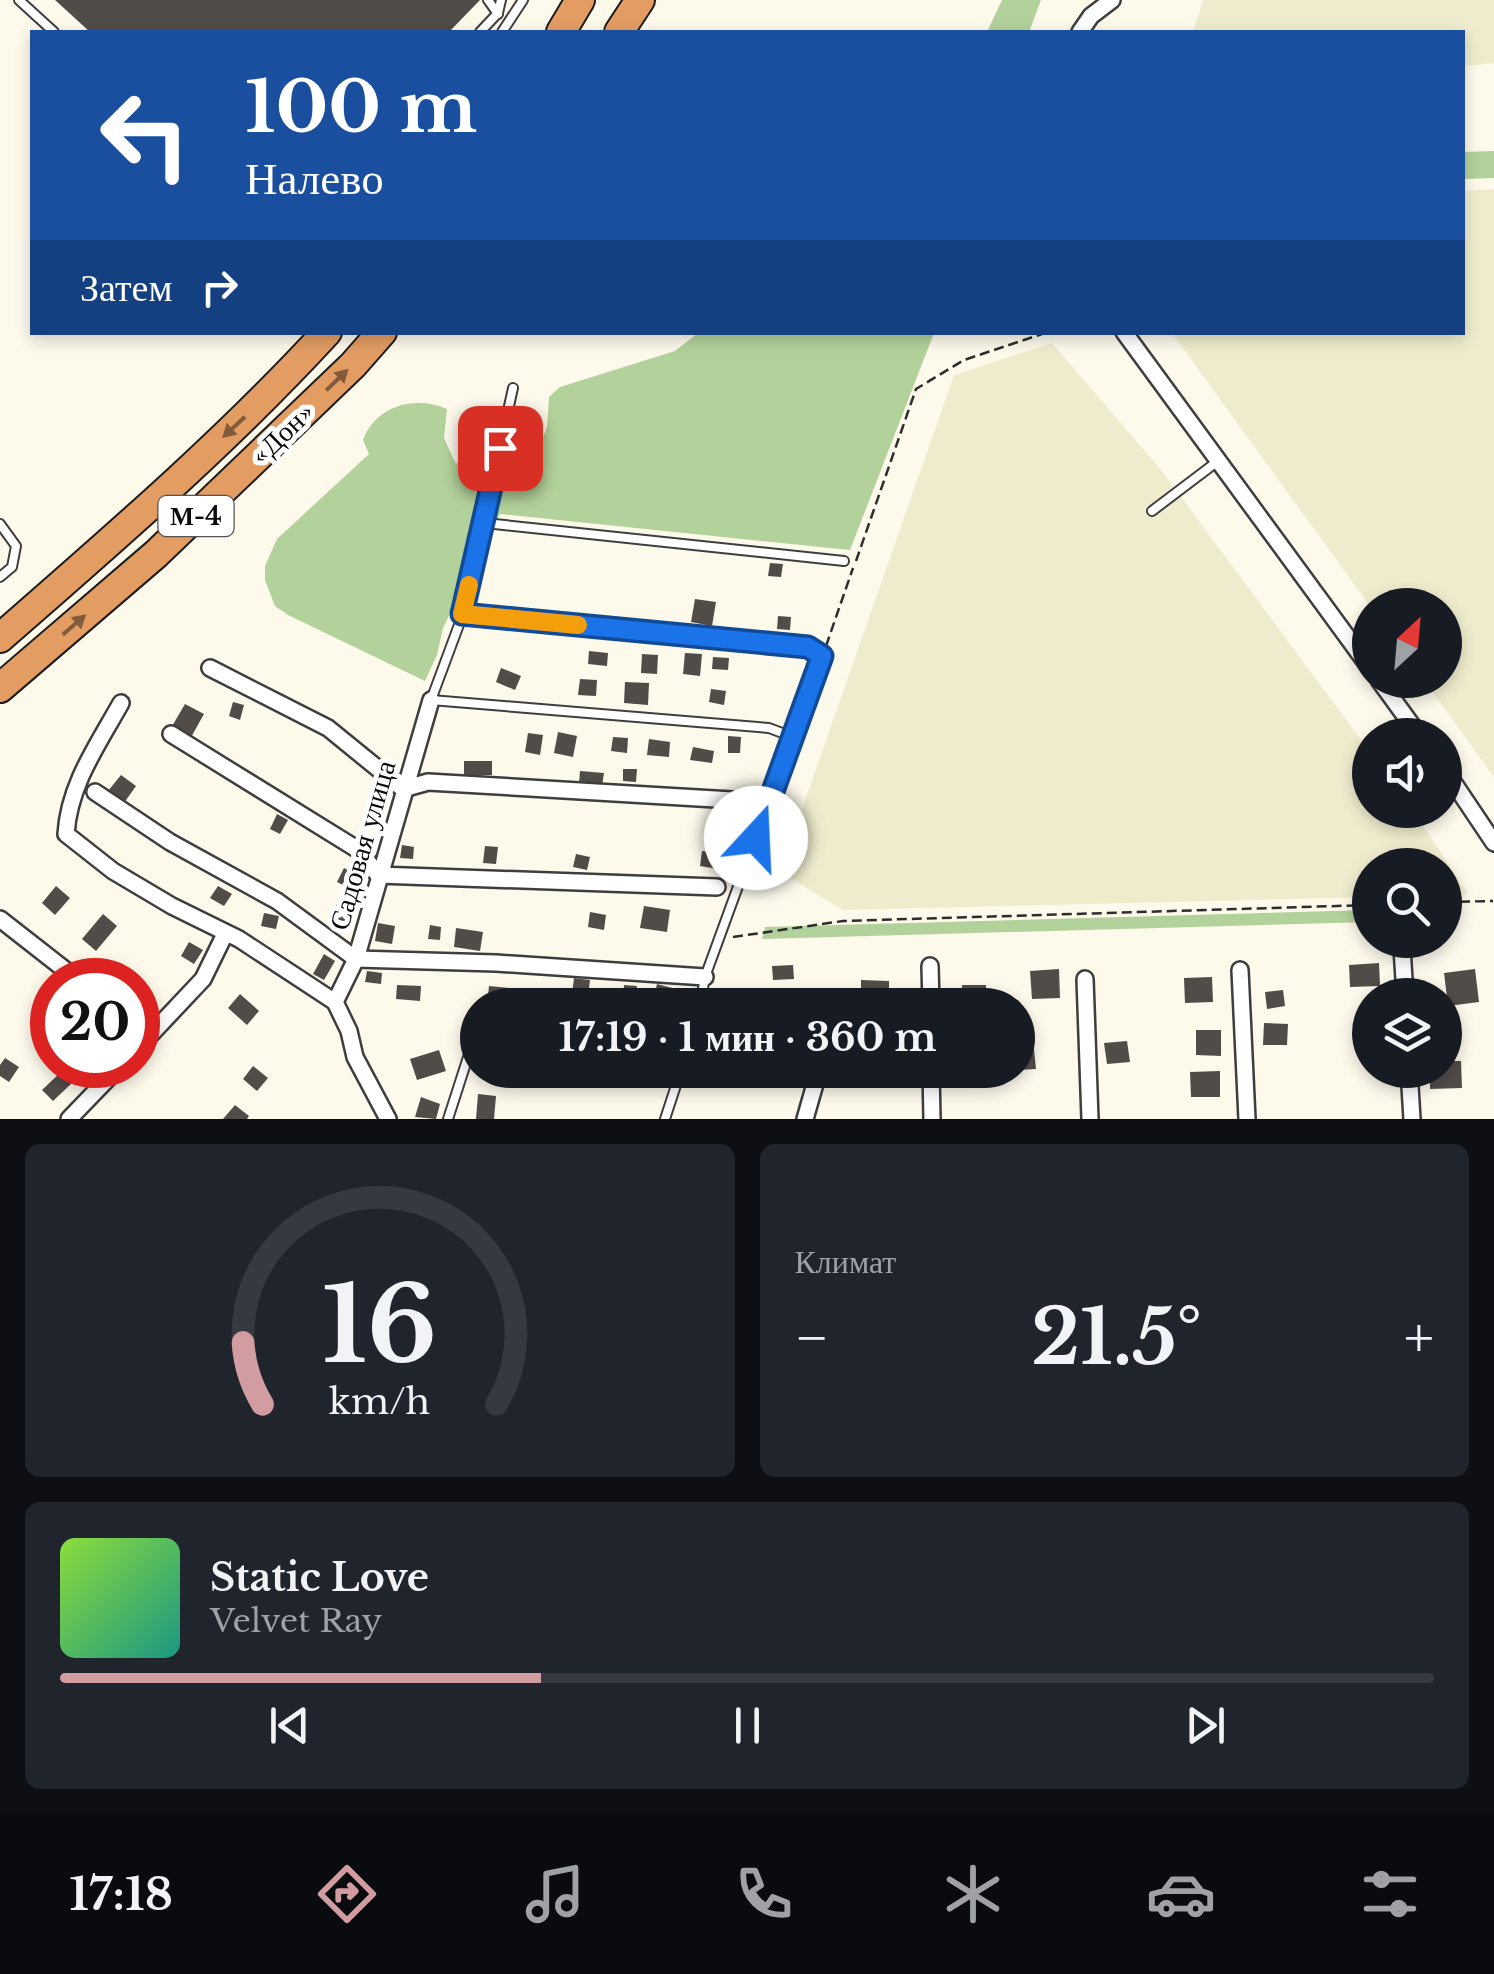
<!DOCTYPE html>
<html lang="ru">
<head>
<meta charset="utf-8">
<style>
  :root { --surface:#171b24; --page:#20242c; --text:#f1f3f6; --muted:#9ea1a6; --line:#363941; --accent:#d19da1 }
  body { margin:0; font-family:"Libre Baskerville",serif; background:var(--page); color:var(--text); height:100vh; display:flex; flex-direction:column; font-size:38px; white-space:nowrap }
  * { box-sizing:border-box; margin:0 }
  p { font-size:32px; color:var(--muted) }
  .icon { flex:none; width:55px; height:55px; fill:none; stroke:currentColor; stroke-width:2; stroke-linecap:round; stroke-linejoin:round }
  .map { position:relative; height:1119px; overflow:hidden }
  .drawer { display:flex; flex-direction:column; gap:25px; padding:25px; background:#0d0f14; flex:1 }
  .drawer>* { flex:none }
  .banner { position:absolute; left:30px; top:30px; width:1435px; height:305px; border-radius:0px; box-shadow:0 5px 15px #0003; background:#1a4fa0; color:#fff; overflow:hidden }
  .needle { width:65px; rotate:26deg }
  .tools { position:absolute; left:1352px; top:588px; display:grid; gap:20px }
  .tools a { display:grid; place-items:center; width:110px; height:110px; border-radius:50%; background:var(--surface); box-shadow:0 5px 15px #0003; font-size:50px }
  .speed { position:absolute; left:30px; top:958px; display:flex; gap:20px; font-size:50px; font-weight:700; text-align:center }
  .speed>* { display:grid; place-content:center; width:130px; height:130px; border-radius:50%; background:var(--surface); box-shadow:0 5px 15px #0003; line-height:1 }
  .speed .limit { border:15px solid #d22; background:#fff; color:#111 }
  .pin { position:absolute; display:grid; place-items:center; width:85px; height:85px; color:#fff; margin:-42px; border-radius:20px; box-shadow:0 5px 15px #0006 }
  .me { position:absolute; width:110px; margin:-55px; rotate:20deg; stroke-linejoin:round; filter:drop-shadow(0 0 8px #0008) }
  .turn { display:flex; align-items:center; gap:35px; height:210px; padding:0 50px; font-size:45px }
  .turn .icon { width:130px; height:130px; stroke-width:2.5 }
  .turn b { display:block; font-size:70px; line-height:85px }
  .then { display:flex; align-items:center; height:95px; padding:0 50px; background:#0003; gap:20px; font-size:38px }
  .big { font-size:75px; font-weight:800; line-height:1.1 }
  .drawer .tile { flex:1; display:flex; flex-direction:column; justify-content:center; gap:15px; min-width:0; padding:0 35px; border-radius:15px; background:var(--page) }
  .drawer .dial { align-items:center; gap:0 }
  .dial svg { height:260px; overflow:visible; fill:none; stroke:var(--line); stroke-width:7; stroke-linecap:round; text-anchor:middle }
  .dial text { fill:var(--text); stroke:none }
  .song { display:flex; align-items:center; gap:30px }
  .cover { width:120px; height:120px; border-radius:15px; background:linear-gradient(135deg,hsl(90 70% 55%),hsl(170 70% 35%)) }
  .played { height:10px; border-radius:5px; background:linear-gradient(90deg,var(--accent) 35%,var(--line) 35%) }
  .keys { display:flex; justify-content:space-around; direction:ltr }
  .heat { display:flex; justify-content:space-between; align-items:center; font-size:55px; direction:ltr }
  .drawer .tiles { flex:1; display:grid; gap:25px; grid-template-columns:1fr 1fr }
  .tile:last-child { grid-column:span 2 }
  .trip { position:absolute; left:460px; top:988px; width:575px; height:100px; border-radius:50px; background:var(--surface); box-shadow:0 5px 15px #0003; font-weight:800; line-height:100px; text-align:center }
  .dock { display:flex; height:160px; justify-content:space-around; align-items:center; background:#090b0e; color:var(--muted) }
  .dock .icon { width:70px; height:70px }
  .dock .current { color:var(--accent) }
  .dock b { font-size:45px; color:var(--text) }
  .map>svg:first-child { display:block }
  .farmland { fill:#efecce }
  .forest { fill:#b3d19a }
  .building { fill:#524c49 }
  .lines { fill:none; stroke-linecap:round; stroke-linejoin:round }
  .lane-casing { stroke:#3e3e3e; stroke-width:12 }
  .street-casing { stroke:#3e3e3e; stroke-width:20 }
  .highway-casing { stroke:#1c1c1c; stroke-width:32 }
  .path { stroke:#2d2d2d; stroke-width:2.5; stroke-dasharray:10 5; stroke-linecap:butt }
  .lane { stroke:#fff; stroke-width:8 }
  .street { stroke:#fff; stroke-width:15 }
  .highway { stroke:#e39d63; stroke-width:28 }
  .oneway { fill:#825b3b }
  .route-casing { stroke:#114b97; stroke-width:25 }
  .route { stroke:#1a73e8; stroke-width:18 }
  .slow { stroke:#f59e0b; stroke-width:18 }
  .labels { text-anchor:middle; stroke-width:10; stroke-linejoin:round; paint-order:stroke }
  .shield { fill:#fff; stroke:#545454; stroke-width:2.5 }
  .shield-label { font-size:25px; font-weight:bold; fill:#0b0b0b }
  .street-label { font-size:28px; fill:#0b0b0b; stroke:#fff }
</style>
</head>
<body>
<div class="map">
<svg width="1494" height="1119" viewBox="0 0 1494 1119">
  <rect width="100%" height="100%" fill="#fdf9eb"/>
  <g class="farmland">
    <polygon points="1203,0 1494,0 1494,63 1463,66 1462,32 1193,32"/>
    <polygon points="1494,189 1494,777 1424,680 1445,680 1445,605 1370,606 1172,333 1462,332 1463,191"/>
    <polygon points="1052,343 1161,470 1370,752 1370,810 1413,810 1468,894 1445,895 1445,865 1370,865 1370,897 843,910 780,872 954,375"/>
  </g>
  <g class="forest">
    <polygon points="1002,0 1041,0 1029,32 987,32"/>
    <polygon points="1494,151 1494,178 1463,179 1463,152"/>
    <path d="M698 333H934L850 550 500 514 443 628 437 655 425 681 288 615 275 606 265 580V566L277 539 369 454 363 440C376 406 414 395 447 409L444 438 456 464 466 456 464 425 478 420C493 443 516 444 542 440L547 427 549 397 560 387 675 351Z"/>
    <polygon points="1370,910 1370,922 762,939 765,927"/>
  </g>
  <g class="building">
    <polygon points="55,0 480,0 449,32 90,32"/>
    <polygon points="770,563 783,564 781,577 768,576"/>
    <polygon points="695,599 716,602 712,626 691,622"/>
    <polygon points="778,616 791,617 790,630 777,629"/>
    <polygon points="589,651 608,653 607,666 588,664"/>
    <polygon points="685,653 702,654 700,676 683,674"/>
    <polygon points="642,654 658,655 657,674 641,673"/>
    <polygon points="713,657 729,658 728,670 712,669"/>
    <polygon points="501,668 521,676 515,690 496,682"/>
    <polygon points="580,679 597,680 596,696 578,695"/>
    <polygon points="625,682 649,683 648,705 624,703"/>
    <polygon points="711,689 726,691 724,705 709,702"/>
    <polygon points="233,702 244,705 240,720 229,716"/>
    <polygon points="185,704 204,714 190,739 171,728"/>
    <polygon points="558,732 577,736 573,757 554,753"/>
    <polygon points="528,733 543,735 540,755 525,752"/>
    <polygon points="728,736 741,737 740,753 728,753"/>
    <polygon points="613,737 628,738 627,753 611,751"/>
    <polygon points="649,739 670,742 669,757 647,755"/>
    <polygon points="693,747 714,751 712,763 690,760"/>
    <rect x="464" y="761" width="28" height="14"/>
    <polygon points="623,769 637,769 636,782 623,781"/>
    <polygon points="580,771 604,773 602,786 579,784"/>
    <polygon points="121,775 136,786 124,803 108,791"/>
    <polygon points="717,810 734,813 730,836 713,834"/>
    <polygon points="277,814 288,820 280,834 270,829"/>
    <polygon points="402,845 414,847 413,859 400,858"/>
    <polygon points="485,846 498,847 496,864 483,863"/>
    <polygon points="702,851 720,854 718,869 700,866"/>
    <polygon points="576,854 590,857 587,870 573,867"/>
    <polygon points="344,868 362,877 355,891 337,882"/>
    <polygon points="56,886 70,898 55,915 42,903"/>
    <polygon points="218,886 232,894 224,906 210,898"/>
    <polygon points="337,904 353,915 344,929 328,918"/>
    <polygon points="644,906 670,910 667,932 640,928"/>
    <polygon points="590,912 606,915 604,930 588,927"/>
    <polygon points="264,913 279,916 276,929 261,926"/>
    <polygon points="103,914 117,926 96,951 82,939"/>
    <polygon points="378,923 395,926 392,944 375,941"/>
    <polygon points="430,925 441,927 440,940 428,939"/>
    <polygon points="456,928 483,932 480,951 454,947"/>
    <polygon points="189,942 203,950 194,964 181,956"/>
    <polygon points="324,954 335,961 324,980 313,974"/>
    <polygon points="1379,963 1380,986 1350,987 1349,965"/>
    <polygon points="793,965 794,979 773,980 772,966"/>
    <polygon points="1059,969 1060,998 1032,999 1030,971"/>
    <polygon points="1475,969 1479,1002 1448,1006 1444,973"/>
    <polygon points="367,971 382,973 381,984 365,982"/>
    <polygon points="1212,977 1213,1002 1185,1003 1184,978"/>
    <polygon points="574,978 590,980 588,996 572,994"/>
    <polygon points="861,980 889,981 889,1005 861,1004"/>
    <polygon points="657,984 680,990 676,1005 652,1005"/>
    <polygon points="397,985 421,986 420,1001 396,999"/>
    <polygon points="624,985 637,986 635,999 623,998"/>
    <rect x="962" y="985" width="24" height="20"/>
    <polygon points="489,986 509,988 507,1005 487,1005"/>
    <polygon points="139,990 150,998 138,1014 138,992"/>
    <polygon points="1283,990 1285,1006 1267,1009 1265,992"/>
    <polygon points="240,994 259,1011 247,1025 228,1008"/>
    <polygon points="47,996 52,1001 52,1011 48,1016 37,1006"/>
    <polygon points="1264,1023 1288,1024 1287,1045 1263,1045"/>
    <polygon points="1196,1030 1221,1030 1221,1056 1196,1055"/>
    <polygon points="1033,1039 1036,1069 1018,1070 1018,1040"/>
    <polygon points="1127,1041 1130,1062 1107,1064 1104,1043"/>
    <polygon points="439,1050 446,1071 417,1080 410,1059"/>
    <polygon points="5,1058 19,1067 9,1082 0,1076 0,1065"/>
    <polygon points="1445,1061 1461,1061 1462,1088 1430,1089 1430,1070 1445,1070"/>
    <polygon points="253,1066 268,1078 257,1091 243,1079"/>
    <polygon points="610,1070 625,1070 622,1084 607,1081"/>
    <polygon points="1220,1071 1220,1097 1191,1097 1190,1072"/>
    <polygon points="61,1072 72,1083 53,1101 42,1090"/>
    <polygon points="478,1094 496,1096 494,1119 476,1119"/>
    <polygon points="421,1097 440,1104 436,1119 415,1117"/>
    <polygon points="235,1105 249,1116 247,1119 223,1119"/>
  </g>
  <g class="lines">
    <defs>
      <g id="lane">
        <polyline points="19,0 54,32"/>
        <polyline points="488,0 498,14"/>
        <polyline points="480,32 498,13 501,0"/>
        <polyline points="502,32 523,0"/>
        <polyline points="513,388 463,614 431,700 769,728 793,737"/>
        <polyline points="1152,511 1218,461"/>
        <polyline points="485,523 844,561"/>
        <polyline points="0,524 16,546 12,567 0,577"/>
        <polyline points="463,614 808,647 822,656 705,977 700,1005"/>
        <polyline points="448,1119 478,1026"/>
        <polyline points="665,1119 681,1070"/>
      </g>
      <g id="street">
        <polyline points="1080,32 1091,16 1112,0"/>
        <polyline points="1124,332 1370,668"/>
        <polyline points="210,668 328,728 403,789 428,782 732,800"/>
        <polyline points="1379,680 1419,735"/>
        <path d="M121 703C97 746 69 785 66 834L113 871 172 906 239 939 335 1002 349 1031 355 1057 388 1119"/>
        <polyline points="171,734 360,851 378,875 717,887"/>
        <polyline points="1445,770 1494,843"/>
        <polyline points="95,792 170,842 277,901 356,959 496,963 705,977"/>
        <polyline points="0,919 78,980"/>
        <polyline points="1402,948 1405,995"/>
        <polyline points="930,966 931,1005"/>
        <polyline points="1240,970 1247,1119"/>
        <polyline points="1085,979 1090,1119"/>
        <polyline points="335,1002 356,959 431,700"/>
        <polyline points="138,1048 203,979 225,934"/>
        <polyline points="931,1070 932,1119"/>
        <polyline points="1409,1070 1412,1119"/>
        <polyline points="69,1119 121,1065"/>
        <polyline points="805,1119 819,1070"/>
      </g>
      <g id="highway">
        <polyline points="561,32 580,0"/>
        <polyline points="619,32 640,0"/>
        <path d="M0 638C112 540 226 442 327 332"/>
        <polyline points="0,688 156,554 353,365 382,332"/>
      </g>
    </defs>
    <use href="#lane" class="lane-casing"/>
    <use href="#street" class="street-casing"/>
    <use href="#highway" class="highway-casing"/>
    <g class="path">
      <polyline points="856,561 916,389 964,360 1048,332"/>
      <polyline points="826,646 853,568"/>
      <polyline points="1445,902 1493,901"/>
      <polyline points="733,937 843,921 1370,905"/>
    </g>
    <use href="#lane" class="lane"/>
    <use href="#street" class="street"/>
    <use href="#highway" class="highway"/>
  </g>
  <defs><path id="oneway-solid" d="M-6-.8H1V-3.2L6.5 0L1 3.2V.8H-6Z" transform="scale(2.5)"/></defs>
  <g class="oneway">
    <use href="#oneway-solid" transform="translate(337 380) rotate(-44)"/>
    <use href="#oneway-solid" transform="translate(234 427) rotate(137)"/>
    <use href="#oneway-solid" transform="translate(74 625) rotate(-41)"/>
  </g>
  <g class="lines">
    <defs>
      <polyline id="route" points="500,448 462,614 808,647 822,656 756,838"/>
    </defs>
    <use href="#route" class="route-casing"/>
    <use href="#route" class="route"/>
    <polyline class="slow" points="469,585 462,614 578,625"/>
  </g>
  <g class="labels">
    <rect class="shield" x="158.5" y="496" width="75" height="40" rx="8"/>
    <g class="shield-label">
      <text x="196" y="525">М-4</text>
    </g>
    <g class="street-label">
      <text transform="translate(282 433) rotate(-44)" y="10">«Дон»</text>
      <text transform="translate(362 845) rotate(-74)" y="10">Садовая улица</text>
    </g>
  </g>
</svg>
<div class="tools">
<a><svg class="needle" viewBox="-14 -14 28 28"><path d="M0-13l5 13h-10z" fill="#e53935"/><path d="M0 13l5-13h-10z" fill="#9ea1a6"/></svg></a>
<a><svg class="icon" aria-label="sound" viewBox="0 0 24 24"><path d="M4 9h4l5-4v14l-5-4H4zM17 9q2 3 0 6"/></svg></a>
<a><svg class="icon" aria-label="search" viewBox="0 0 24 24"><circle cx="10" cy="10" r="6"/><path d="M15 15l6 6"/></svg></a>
<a><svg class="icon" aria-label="layers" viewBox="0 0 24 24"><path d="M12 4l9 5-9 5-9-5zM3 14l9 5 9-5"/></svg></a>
</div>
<div class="speed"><div class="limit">20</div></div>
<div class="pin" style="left:500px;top:448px;background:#d93025"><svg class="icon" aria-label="arrive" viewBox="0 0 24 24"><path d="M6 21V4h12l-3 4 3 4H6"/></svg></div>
<svg class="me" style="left:756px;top:838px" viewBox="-20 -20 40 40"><circle r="19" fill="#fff"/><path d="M0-13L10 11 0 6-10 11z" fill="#1a73e8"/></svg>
<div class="trip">17:19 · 1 мин · 360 m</div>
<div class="banner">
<div class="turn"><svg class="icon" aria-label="left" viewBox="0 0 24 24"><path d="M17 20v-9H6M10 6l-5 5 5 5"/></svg><div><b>100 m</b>Налево</div></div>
<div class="then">Затем<svg class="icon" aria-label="right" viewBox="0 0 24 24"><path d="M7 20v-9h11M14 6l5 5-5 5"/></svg></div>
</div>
</div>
<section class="drawer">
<div class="tiles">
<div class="tile dial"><svg viewBox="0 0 100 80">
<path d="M14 69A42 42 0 1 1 86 69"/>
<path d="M14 69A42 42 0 0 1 8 50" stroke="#d19da1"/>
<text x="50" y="56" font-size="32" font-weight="700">16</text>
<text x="50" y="72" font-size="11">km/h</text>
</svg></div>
<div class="tile"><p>Климат</p>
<div class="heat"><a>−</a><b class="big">21.5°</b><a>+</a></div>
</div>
<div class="tile">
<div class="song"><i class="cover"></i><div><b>Static Love</b><p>Velvet Ray</p></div></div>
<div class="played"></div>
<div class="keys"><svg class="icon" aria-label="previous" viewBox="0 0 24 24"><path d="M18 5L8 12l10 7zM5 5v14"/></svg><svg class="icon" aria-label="pause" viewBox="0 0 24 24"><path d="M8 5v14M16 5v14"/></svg><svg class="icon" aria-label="next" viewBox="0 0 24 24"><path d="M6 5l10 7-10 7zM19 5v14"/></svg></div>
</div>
</div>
</section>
<nav class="dock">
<b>17:18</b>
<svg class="icon current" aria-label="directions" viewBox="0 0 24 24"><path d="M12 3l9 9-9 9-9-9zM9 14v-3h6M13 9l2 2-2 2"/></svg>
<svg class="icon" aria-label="music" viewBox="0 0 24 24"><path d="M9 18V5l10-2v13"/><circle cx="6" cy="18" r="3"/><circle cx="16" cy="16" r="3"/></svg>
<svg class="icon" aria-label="phone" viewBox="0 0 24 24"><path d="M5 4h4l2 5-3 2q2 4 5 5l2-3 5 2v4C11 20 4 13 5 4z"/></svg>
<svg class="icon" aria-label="climate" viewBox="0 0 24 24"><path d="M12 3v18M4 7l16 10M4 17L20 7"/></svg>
<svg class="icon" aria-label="car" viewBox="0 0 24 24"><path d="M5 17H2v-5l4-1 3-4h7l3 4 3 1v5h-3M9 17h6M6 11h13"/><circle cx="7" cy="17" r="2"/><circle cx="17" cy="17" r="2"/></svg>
<svg class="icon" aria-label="filters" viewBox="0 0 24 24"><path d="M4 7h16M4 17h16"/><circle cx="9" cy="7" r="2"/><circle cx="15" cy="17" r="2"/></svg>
</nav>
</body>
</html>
